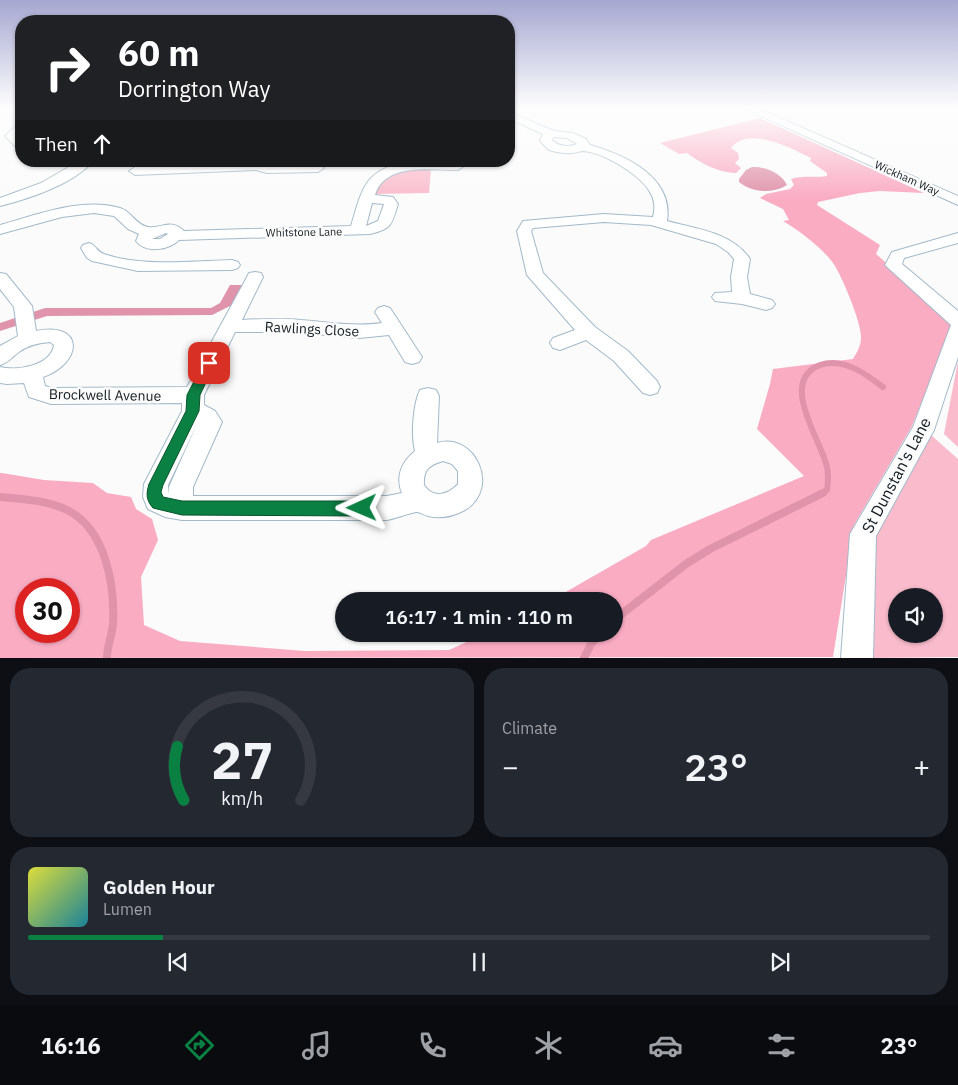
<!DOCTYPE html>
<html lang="en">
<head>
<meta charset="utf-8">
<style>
  :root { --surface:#171b24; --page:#242831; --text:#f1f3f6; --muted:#9ea1a6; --line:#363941; --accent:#0b8043 }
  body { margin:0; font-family:"IBM Plex Sans",sans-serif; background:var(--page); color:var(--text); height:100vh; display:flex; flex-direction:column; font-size:19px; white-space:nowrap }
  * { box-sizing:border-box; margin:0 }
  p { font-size:16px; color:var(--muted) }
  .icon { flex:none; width:28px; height:28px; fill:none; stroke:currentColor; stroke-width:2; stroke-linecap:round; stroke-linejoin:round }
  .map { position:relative; height:658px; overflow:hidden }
  .side { display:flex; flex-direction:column; gap:10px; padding:10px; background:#0d0f14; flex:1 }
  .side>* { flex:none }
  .banner { position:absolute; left:15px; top:15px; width:500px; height:152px; border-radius:20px; box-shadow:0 1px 4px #0004; background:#202124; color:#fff; overflow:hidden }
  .tools { position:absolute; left:888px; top:588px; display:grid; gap:10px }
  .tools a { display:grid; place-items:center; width:55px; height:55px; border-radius:50%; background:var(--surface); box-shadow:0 1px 4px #0004; font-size:25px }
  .speed { position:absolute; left:15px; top:578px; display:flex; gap:10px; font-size:25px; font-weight:700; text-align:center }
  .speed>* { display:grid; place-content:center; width:65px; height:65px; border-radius:50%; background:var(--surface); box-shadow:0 1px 4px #0004; line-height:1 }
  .speed .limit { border:8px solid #d22; background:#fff; color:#111 }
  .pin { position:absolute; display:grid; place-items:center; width:42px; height:42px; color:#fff; margin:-21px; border-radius:10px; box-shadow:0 2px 8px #0006 }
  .me { position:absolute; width:55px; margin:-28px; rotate:269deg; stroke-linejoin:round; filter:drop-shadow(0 0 4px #0008) }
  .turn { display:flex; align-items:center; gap:18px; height:105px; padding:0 20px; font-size:22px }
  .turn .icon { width:65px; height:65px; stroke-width:2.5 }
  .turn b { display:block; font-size:35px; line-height:42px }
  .then { display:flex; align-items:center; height:48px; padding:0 20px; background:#0003; gap:10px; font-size:19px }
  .big { font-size:38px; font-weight:600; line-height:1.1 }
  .side .widget { flex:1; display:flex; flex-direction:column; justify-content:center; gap:8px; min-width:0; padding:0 18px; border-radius:20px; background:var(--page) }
  .side .dial { align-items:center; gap:0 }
  .dial svg { height:130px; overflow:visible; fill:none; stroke:var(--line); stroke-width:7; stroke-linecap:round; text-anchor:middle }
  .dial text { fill:var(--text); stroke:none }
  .song { display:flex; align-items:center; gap:15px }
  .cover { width:60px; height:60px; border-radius:8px; background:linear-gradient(135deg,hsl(60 70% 55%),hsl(190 70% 35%)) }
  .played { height:5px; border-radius:2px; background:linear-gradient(90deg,var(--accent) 15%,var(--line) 15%) }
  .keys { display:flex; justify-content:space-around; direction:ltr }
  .heat { display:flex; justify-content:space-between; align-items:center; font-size:28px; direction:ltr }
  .side .tiles { flex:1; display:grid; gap:10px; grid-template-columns:1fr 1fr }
  .widget:last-child { grid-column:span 2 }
  .trip { position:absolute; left:335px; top:592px; width:288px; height:50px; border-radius:25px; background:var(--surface); box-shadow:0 1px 4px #0004; font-weight:600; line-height:50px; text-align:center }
  .tabs { display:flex; height:80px; justify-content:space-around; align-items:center; background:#090b0e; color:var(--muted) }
  .tabs .icon { width:35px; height:35px }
  .tabs .selected { color:var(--accent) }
  .tabs b { font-size:22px; color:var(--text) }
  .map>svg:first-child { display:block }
  .green { fill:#fabccd; fill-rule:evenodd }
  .forest { fill:#faacc3; fill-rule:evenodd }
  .water { fill:#e094ab }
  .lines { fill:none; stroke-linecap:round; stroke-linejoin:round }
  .stream-far1 { stroke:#e094ab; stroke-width:6 }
  .stream { stroke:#e094ab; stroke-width:8 }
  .minor-casing { stroke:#a3b9c9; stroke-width:2 }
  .minor { fill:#fff; fill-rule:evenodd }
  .route { fill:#0b8043; stroke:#07532c }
  .labels { text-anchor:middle; stroke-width:5; stroke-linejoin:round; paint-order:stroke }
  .far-street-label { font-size:11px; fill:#131b21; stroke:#fbfbfb }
  .street-label { font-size:14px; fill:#131b21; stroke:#fbfbfb }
  .near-street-label { font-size:16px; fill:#131b21; stroke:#fbfbfb }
</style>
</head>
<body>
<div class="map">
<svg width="958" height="658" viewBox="0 0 958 658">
  <rect width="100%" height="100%" fill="#fbfbfb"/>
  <g class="green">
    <polygon points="431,169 429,193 374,194 382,179 406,170"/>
    <polygon points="958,361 958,447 944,434"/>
    <path d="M931 435 958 459V657L865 658 872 536ZM896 596H934V634H896Z"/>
  </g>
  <path class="forest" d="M760 118 924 193 880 191 860 193 818 202 817 205 880 245 876 254 954 322 912 426 854 525 833 657 0 658V473H2L44 480 93 483 107 493 131 497 136 509 152 519 158 540 141 577 144 625 180 641 305 651 449 650 484 634H614V601H550L646 546 651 540 804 476 757 429 770 384 773 369 853 359C857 352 861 346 861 338 862 324 843 279 835 266 825 250 800 231 783 221L789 220 783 209 760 198 766 194 790 189 794 185 791 179C803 175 814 178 827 176V173L810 161 811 158C792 149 749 125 731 148L738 153 739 159 735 163 741 168 736 173C719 173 700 163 687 153L679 154 660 143ZM26 589H69V631H26Z"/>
  <g class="water">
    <path d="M752 167C765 166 781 173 787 185 773 194 752 193 739 182V179L746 170Z"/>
    <polygon points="230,285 242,285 232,305 212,315 47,316 0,331 0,323 45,308 211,308 220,303"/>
  </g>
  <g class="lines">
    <path class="stream-far1" d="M821 494 827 490C828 482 829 476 827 467 821 440 778 381 820 365 843 357 866 374 883 387"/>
    <g class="stream">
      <path d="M0 497C22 499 47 500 67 510 106 529 115 586 113 624 112 636 107 646 107 658"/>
      <polyline points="614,620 686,564 710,549 823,493"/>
      <polyline points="584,658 591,644 600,634"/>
    </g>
    <defs>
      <g id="minor">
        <polygon points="741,107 755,107 958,196 958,205"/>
        <path d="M509 112 554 131 573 133 586 139 590 145C625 155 674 177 667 221 696 229 732 232 750 259L747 277 750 294 772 300 775 304 772 308 766 310 742 304 715 301 712 297 715 293 732 292 731 277 734 259 728 252 716 244 651 225 604 222 533 228 531 231 543 273 595 327 628 351 657 381 660 387 657 393 650 395 643 393 614 361 586 340 560 350 553 348 550 343 553 338 575 330 527 275 517 231 523 221 604 214 653 217C655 209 655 201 651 194 643 176 603 152 583 151 580 151 576 153 572 153 565 154 556 152 549 150L540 141 543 134 509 119ZM554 137 567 138 577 144C569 147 559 147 552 140Z"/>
        <polygon points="21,124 21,133 18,136 21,140 21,150 17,148 5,136 17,125"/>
        <path d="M79 161H93C74 184 28 199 0 206V198L41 183Z"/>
        <polygon points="257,161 270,161 267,165 318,164 324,168 318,172 267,173 256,170 135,175 129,171 135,167 250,164"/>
        <path d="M431 161 458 162 464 166 458 170C431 170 385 162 375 195L393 197 398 204C392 224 392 229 370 234L179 240C169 250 146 254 136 241L139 234 128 229 114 216 94 213 62 217 0 234V225C37 215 81 197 120 208 131 211 136 225 148 227 161 229 171 218 184 231L351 226C361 194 363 171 400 164 410 163 423 165 431 161ZM372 203 384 204 378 221 366 226ZM166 233 168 234 160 239H152Z"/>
        <polygon points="958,233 958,243 904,258 902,264 958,311 958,357 934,430 876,536 873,658 841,658 850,534 913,427 951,325 885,265 892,252"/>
        <path d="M89 243C96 245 97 252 104 254 141 267 192 261 232 260L238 262 240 265 238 268 232 270 138 271 92 261 87 258 81 248 83 245Z"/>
        <path d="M255 272 261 273 263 277 242 320C261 319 281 318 300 320 328 322 354 327 382 323L375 312 378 308 384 306 390 308 422 357 419 362 412 364 405 362 389 335 359 338 293 332H235L204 395V405L215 411 222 422 193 487V496H387L402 493C395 477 402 461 415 451 411 436 413 404 420 390L428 388 436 390 439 396 437 443C475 432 501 488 465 510 454 516 440 519 428 516 424 515 420 512 417 512 413 512 393 519 387 520H182L165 517 148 509 143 497 144 484 182 411V403L51 404 29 397 24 383 7 384 0 383V367C17 371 51 366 54 345L50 342C39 343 28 345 19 352 12 357 8 363 0 365V346L18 336 14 307 0 289V273L6 274 32 306 36 331C85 321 83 363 43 377L45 386 51 388 187 387 247 277 249 273ZM198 422 169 487 168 494V485ZM443 461 452 464 458 471V484C448 495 433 499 424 485 423 470 429 465 443 461Z"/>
      </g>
    </defs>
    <use href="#minor" class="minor-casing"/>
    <use href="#minor" class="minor"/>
  </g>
  <linearGradient id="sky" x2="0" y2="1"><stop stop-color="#a5a7d0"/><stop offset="0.54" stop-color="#fdfdfd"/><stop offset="1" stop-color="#fdfdfd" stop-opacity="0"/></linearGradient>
  <rect width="958" height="199" fill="url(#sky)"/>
  <path class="route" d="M209 359 215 363 200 395 199 411 163 485 161 492 163 497 182 501H362L368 503 370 508 368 514 362 516 182 515 153 508C146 500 146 494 149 484L186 411 187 395 205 360Z"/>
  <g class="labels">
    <g class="far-street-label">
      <text transform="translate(907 178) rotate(24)" y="4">Wickham Way</text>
      <text transform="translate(304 232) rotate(-1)" y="4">Whitstone Lane</text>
    </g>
    <g class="street-label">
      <text transform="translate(312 329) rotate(3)" y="5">Rawlings Close</text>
      <text transform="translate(105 395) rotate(1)" y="5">Brockwell Avenue</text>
    </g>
    <g class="near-street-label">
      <text transform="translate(896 475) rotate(-62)" y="6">St Dunstan's Lane</text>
    </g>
  </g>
</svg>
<div class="tools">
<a><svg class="icon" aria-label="sound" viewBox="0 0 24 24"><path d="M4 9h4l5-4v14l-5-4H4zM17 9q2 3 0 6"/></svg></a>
</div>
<div class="speed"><div class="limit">30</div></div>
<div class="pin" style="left:209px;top:363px;background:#d93025"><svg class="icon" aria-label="arrive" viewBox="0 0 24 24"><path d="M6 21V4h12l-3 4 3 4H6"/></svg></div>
<svg class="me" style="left:362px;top:508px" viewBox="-20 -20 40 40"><path d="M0-17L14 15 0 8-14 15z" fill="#0b8043" stroke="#fff" stroke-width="4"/></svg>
<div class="trip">16:17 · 1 min · 110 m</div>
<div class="banner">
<div class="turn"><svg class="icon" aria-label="right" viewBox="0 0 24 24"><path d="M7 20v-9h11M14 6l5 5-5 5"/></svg><div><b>60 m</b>Dorrington Way</div></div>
<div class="then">Then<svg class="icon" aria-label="ahead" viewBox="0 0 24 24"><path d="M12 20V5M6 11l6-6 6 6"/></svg></div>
</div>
</div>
<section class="side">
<div class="tiles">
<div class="widget dial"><svg viewBox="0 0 100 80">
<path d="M14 69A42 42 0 1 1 86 69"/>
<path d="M14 69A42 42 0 0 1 10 36" stroke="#0b8043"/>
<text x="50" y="56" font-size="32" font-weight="700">27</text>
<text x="50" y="72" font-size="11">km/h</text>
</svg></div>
<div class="widget"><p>Climate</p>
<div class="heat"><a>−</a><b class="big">23°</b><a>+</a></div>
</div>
<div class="widget">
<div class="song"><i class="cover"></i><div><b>Golden Hour</b><p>Lumen</p></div></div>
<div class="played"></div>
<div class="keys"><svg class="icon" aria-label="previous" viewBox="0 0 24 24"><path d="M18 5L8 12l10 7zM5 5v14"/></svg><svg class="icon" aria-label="pause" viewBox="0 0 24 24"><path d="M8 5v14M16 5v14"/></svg><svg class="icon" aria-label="next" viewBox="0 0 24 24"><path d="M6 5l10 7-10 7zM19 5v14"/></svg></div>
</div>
</div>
</section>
<nav class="tabs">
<b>16:16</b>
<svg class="icon selected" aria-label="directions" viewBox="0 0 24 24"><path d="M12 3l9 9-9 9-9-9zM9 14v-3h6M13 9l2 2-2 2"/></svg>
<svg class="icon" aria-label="music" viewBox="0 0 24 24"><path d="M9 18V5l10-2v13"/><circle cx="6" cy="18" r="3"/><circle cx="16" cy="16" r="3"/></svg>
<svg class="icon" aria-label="phone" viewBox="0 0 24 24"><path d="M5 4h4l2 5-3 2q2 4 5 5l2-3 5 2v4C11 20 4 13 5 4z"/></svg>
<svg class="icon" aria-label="climate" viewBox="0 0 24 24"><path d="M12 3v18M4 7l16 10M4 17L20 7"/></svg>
<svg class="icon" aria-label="car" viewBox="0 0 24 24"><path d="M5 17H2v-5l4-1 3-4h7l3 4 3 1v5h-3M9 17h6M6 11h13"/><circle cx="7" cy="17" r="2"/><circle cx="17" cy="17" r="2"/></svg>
<svg class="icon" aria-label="filters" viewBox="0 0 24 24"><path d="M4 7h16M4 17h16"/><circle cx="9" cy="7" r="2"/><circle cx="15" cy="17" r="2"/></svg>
<b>23°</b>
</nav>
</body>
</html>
